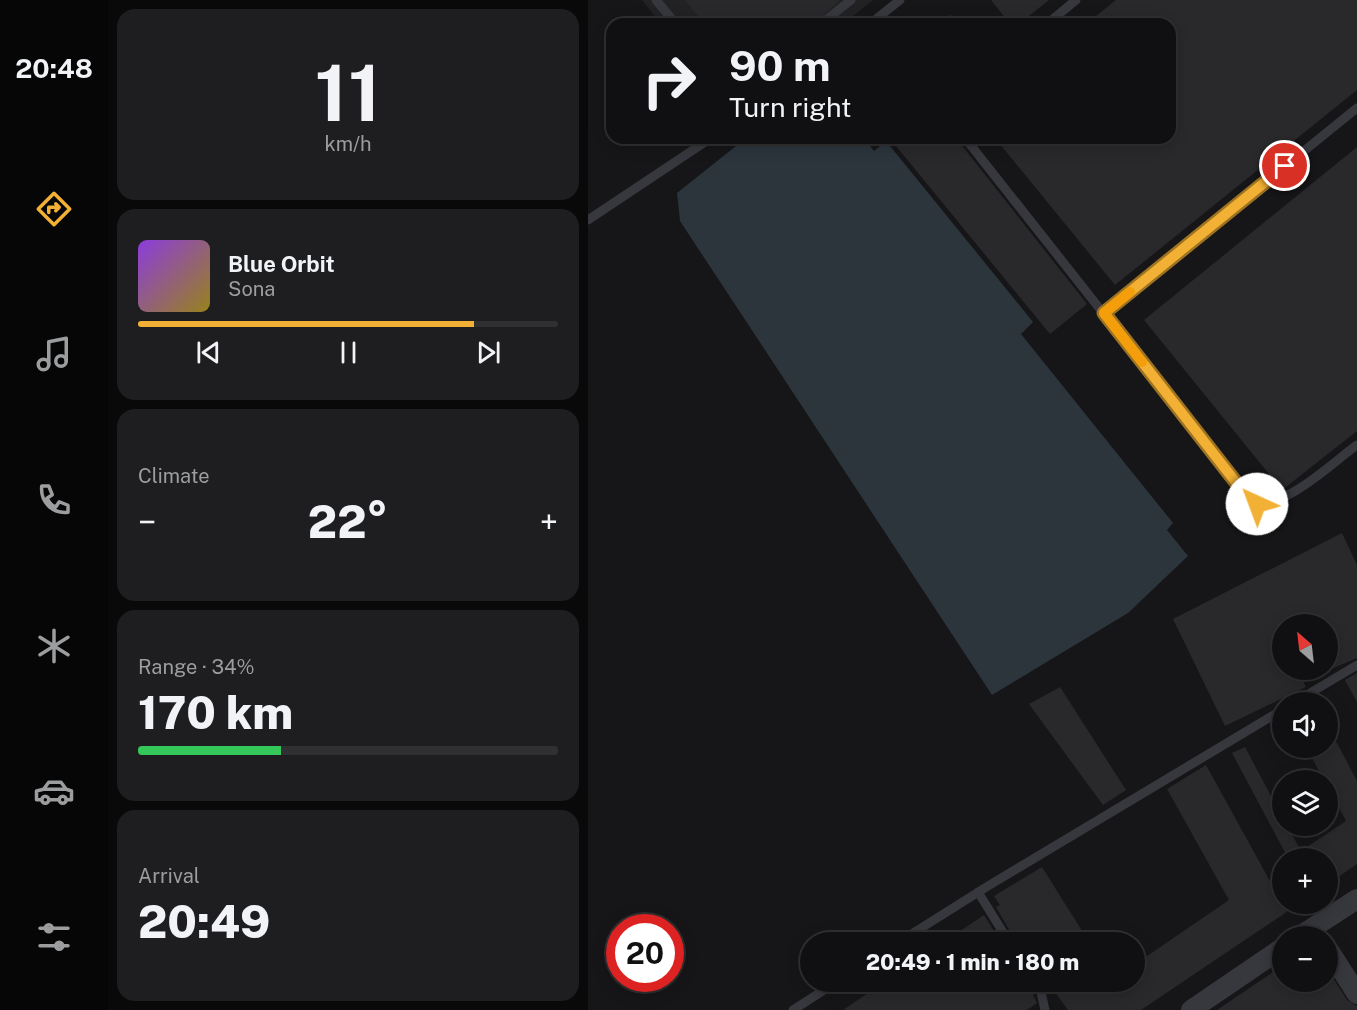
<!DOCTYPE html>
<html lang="en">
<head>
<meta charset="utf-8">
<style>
  :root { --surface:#101012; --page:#1e1e20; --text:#f1f3f6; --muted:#9c9d9f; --line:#303032; --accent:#f2b134 }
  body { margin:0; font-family:"Public Sans",sans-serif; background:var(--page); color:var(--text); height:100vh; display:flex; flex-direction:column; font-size:22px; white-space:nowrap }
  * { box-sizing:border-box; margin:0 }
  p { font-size:20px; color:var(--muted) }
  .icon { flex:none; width:33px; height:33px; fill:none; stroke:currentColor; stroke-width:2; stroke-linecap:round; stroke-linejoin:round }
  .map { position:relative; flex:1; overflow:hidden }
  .drawer { display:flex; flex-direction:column; gap:9px; padding:9px; background:#09090a; width:480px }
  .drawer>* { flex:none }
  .banner { position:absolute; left:18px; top:18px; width:570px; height:126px; border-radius:18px; box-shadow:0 3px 15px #0003,0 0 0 2px var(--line); background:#101012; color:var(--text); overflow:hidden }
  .needle { width:39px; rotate:332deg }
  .controls { position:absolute; left:684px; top:614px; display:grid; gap:12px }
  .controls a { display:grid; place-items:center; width:66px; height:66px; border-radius:50%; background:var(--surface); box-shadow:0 3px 15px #0003,0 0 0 2px var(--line); font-size:30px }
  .speed { position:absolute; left:18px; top:914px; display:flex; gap:12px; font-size:30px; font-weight:700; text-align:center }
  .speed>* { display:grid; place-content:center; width:78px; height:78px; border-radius:50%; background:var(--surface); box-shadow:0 3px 15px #0003,0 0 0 2px var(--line); line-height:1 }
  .speed .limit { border:9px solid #d22; background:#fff; color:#111 }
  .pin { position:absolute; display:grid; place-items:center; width:51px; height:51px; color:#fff; margin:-26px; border:3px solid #fff; border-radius:50%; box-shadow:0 2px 6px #0007 }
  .me { position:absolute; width:66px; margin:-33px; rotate:317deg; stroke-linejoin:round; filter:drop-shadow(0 0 4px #0008) }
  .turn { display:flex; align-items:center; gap:21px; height:126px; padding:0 24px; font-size:27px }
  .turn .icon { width:78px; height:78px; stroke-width:2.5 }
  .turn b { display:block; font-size:42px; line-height:51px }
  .big { font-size:45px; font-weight:800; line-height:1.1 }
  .drawer .tile { flex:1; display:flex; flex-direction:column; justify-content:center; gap:9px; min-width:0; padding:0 21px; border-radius:18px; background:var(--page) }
  .drawer .dial { align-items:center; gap:0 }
  .dial b { font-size:78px; line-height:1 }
  .song { display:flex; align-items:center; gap:18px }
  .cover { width:72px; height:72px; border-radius:9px; background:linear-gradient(135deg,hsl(270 70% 55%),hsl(50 70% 35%)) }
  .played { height:6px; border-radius:3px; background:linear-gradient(90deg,var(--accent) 80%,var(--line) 80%) }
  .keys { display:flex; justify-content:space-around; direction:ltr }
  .heat { display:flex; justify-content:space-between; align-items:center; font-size:33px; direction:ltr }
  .charge { height:9px; border-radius:4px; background:linear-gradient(90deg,#34c759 34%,var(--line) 0) }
  .trip { position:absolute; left:212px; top:932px; width:345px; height:60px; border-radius:30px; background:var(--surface); box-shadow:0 3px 15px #0003,0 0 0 2px var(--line); font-weight:800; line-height:60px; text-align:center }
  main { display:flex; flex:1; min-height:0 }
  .tabs { display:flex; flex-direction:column; width:108px; justify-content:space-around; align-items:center; background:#060607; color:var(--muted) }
  .tabs .icon { width:42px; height:42px }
  .tabs .selected { color:var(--accent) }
  .tabs b { font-size:27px; color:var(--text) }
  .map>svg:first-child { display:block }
  .built { fill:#222225 }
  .water { fill:#2c353c }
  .building { fill:#29292c; fill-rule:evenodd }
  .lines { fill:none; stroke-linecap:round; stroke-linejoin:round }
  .service { stroke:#37383d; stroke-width:9 }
  .minor { stroke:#37383d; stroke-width:20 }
  .route-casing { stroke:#9d7322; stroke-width:15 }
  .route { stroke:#f2b134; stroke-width:10 }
  .slow { stroke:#f59e0b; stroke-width:10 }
</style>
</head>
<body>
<main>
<nav class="tabs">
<b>20:48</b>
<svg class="icon selected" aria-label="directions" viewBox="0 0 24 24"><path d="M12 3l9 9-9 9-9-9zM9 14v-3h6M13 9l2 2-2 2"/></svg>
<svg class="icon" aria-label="music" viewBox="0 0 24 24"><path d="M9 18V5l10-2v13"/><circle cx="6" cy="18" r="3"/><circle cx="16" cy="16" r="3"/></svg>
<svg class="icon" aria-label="phone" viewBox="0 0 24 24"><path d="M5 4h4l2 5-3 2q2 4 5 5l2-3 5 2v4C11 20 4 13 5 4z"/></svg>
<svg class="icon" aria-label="climate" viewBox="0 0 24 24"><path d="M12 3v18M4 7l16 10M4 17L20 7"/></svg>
<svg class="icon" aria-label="car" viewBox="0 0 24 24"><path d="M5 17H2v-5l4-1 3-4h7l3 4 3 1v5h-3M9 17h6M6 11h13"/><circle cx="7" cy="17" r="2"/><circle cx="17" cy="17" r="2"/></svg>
<svg class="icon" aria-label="filters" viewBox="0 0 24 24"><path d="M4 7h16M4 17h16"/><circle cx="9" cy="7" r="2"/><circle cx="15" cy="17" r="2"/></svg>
</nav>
<section class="drawer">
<div class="tile dial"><b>11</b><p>km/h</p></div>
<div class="tile">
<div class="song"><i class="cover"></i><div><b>Blue Orbit</b><p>Sona</p></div></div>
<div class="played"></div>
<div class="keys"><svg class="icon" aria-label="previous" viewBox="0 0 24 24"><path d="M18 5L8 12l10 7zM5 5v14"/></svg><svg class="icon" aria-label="pause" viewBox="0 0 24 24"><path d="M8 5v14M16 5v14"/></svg><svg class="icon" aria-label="next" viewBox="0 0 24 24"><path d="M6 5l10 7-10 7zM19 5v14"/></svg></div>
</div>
<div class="tile"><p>Climate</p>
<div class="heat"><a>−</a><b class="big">22°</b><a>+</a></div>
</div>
<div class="tile"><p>Range · 34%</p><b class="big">170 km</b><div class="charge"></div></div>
<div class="tile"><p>Arrival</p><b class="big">20:49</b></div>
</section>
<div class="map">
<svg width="769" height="1010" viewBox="0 0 769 1010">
  <rect width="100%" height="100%" fill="#161618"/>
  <polygon class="built" points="54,0 285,0 255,24 73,24"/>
  <polygon class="water" points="158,138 276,138 286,151 298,141 445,322 433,334 585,523 579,530 600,556 540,613 404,695 92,221 89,193"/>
  <g class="building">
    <polygon points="97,0 252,0 226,24 116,24"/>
    <polygon points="403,0 461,0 431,24 422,24"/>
    <polygon points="528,0 769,0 769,90 527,285 407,138 582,138 582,24 498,24"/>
    <polygon points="318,138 368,138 499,304 462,334 308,146"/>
    <polygon points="769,147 769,431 694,490 556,320"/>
    <path d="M754 533 769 565V658L715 681 718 687 637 726 585 619ZM694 624H740V669H694Z"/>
    <polygon points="769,673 769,702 757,680"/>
    <polygon points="472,687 538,790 515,805 441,704"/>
    <polygon points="740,726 769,781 769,864 740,884 740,858 700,858 644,753 657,747 694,817 694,825 699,825 713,851 758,821 740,787 740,780 736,780 718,747 740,747"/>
    <polygon points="618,765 694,903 712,903 553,1010 480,1010 466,991 461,995 454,981 546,981 546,965 641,900 579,789"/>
    <polygon points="454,867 501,942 428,942 408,907 412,905 406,896"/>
    <polygon points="396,915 413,942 356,942"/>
    <polygon points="694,966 694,981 740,981 740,970 759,1000 769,1006 769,1010 629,1010"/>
    <polygon points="298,981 439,981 449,1003 439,1010 255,1010"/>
  </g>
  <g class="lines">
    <g class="service">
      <polyline points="68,0 88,24"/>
      <polyline points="233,24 263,0"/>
      <polyline points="282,24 312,0"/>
      <polyline points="360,24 362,20"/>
      <polyline points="459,24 488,0"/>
      <path d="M377 138 658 494 669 504C702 504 743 464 769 445"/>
      <polyline points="0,220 123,138"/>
      <polyline points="516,313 769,108"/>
      <polyline points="707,702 769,665"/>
      <polyline points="390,892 421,942"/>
      <polyline points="311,942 400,886 694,710"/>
      <polyline points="446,981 453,992 457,1010"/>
      <polyline points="205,1010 250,981"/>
    </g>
    <g class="minor">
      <polyline points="712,936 769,899"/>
      <polyline points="740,949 769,994"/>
      <polyline points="603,1010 694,948"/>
    </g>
  </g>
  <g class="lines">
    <defs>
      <polyline id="route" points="669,504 657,494 516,313 697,166"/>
    </defs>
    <use href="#route" class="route-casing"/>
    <use href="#route" class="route"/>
    <polyline class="slow" points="542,292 516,313 554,362"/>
  </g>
</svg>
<div class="controls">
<a><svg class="needle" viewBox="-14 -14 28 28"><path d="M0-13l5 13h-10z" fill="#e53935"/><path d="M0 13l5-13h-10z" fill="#9c9d9f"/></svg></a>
<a><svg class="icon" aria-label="sound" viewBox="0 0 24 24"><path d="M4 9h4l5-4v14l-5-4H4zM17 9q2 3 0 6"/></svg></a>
<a><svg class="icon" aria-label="layers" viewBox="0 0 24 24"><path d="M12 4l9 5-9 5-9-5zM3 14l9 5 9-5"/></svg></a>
<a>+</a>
<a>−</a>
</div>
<div class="speed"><div class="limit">20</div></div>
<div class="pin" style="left:697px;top:166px;background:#d93025"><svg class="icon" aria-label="arrive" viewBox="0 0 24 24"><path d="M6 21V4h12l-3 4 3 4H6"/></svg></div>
<svg class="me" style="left:669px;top:504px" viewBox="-20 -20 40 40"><circle r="19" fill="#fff"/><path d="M0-13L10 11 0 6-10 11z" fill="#f2b134"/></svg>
<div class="trip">20:49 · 1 min · 180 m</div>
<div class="banner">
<div class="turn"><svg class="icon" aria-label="right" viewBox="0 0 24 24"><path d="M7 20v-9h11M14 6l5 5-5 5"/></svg><div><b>90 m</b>Turn right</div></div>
</div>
</div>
</main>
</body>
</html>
